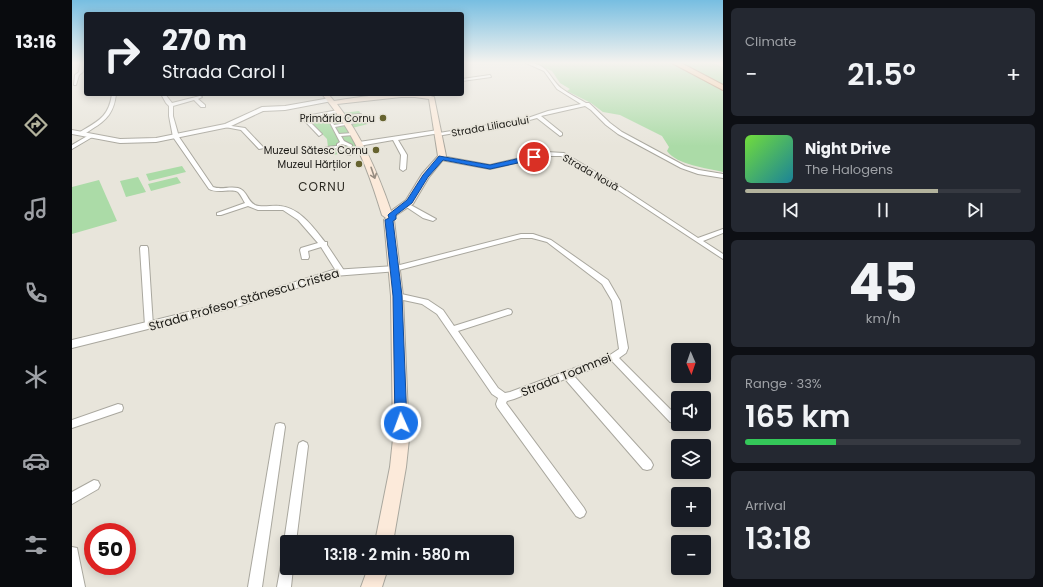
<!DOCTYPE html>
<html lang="en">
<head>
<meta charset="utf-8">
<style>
  :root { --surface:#171b24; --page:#242831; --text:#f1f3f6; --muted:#9ea1a6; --line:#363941; --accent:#b2b29c }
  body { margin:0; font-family:Poppins,sans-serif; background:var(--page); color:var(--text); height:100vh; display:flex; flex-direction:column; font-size:15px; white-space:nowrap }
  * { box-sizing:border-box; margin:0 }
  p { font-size:13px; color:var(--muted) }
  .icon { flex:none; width:22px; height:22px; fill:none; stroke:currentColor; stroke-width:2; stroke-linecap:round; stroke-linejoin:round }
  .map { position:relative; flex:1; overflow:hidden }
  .side { display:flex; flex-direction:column; gap:8px; padding:8px; background:#0d0f14; width:320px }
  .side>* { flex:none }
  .guide { position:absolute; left:12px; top:12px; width:380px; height:84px; border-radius:4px; box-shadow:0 2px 10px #0003; background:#171b24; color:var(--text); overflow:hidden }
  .needle { width:26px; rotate:178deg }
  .fabs { position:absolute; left:599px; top:343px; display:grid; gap:8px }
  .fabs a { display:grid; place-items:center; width:40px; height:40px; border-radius:4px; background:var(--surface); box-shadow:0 2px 10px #0003; font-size:20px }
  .speed { position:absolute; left:12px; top:523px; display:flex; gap:8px; font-size:20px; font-weight:700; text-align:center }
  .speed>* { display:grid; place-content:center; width:52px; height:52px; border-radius:50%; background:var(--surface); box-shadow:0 2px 10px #0003; line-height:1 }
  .speed .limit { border:6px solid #d22; background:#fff; color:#111 }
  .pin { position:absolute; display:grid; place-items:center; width:34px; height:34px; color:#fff; margin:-17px; border:2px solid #fff; border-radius:50%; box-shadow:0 1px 4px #0007 }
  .me { position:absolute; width:44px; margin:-22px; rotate:358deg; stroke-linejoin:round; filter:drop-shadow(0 0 3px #0008) }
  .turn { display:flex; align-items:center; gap:14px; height:84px; padding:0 12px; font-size:18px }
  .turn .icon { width:52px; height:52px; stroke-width:2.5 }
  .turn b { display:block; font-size:28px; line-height:34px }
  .big { font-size:30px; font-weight:600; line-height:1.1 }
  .side .tile { flex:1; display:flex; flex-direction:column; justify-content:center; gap:6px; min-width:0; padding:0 14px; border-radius:6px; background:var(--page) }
  .side .dial { align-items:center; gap:0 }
  .dial b { font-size:52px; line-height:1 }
  .song { display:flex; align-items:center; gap:12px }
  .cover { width:48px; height:48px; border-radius:6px; background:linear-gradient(135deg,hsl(100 70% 55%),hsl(190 70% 35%)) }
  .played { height:4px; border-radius:2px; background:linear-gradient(90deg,var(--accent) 70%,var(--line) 70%) }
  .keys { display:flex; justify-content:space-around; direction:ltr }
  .heat { display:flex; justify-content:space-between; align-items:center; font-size:22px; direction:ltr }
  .charge { height:6px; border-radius:3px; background:linear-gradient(90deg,#34c759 33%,var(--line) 0) }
  .trip { position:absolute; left:208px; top:535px; width:234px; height:40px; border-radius:4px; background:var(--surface); box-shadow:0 2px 10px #0003; font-weight:600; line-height:40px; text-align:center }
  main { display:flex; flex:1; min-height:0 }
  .menu { display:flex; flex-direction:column; width:72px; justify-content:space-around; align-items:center; background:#090b0e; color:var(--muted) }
  .menu .icon { width:28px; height:28px }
  .menu .on { color:var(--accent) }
  .menu b { font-size:18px; color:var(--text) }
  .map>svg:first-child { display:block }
  .green { fill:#abdba7 }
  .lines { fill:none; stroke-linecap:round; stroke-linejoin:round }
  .pedestrian-casing { stroke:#a9a79e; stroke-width:2 }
  .minor-casing { stroke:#a9a79e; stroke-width:2 }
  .tertiary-casing { stroke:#a9a79e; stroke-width:2 }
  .secondary-casing { stroke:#a9a79e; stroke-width:2 }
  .trunk-casing { stroke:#a8815c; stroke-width:2 }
  .pedestrian { fill:#fff; fill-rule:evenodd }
  .minor { fill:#fff; fill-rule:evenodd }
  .tertiary { fill:#fff; fill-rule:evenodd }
  .secondary { fill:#fceada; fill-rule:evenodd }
  .trunk { fill:#f7c79b; fill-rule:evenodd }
  .oneway { stroke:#968c81 }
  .route { fill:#1a73e8; stroke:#114b97 }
  .poi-dot { fill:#66632f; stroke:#e8e5db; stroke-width:1.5 }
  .labels { text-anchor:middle; stroke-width:3.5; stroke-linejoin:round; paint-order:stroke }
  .far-poi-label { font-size:10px; fill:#1a1915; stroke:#e8e5db; text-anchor:end }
  .far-street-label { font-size:10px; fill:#1a1915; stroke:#e8e5db }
  .far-quarter-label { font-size:12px; letter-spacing:1px; fill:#2c2a22; stroke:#e8e5db }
  .street-label { font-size:12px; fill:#1a1915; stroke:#e8e5db }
</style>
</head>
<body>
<main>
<nav class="menu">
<b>13:16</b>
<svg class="icon on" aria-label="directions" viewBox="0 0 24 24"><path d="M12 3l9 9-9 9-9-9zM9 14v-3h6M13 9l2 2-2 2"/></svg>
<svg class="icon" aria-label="music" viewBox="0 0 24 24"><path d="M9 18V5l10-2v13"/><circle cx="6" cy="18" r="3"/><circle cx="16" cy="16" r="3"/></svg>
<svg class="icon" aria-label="phone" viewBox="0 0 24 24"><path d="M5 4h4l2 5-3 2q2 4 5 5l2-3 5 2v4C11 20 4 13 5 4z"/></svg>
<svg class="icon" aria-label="climate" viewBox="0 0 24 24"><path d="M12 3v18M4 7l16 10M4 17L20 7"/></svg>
<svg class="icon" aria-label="car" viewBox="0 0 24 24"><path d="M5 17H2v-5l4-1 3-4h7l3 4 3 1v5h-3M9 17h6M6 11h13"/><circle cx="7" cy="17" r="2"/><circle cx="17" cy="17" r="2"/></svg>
<svg class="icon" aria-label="filters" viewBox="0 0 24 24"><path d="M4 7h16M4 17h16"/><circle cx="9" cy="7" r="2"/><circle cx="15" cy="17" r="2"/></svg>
</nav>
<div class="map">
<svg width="651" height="587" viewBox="0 0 651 587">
  <rect width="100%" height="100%" fill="#e8e5db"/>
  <g class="green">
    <path d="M459 63H641L651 67V172C635 168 605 165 595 151L597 147 590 136 548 115 531 112 519 103 495 91 498 89 488 83 480 71 466 65Z"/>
    <polygon points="287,111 296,124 280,128 270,113"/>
    <polygon points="265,112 289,152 257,155 255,139 234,117"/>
    <polygon points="110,166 114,172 77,181 74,174"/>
    <polygon points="66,177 74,192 54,197 48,181"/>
    <polygon points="105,177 109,183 79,191 76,184"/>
    <polygon points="27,180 45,221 0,234 0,187"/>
  </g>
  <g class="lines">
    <defs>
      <path id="pedestrian" d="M254 114H256L258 117 288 114H289L295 122 292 123 287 116 259 119 262 125 281 122 283 123 263 127 267 134 281 133 283 134 281 135 269 136 272 141 280 145 279 149 277 150 279 154 278 155H276L274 151H270L266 148 255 149 253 148 255 147 265 146V144L268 142 256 119 248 120 246 119 254 117ZM269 144H270L276 146 275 148 272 149 269 147Z"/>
      <g id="minor">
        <polygon points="8,63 12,63 11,72 7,75 4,85 2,85 3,75 7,72"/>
        <path d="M454 63C477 63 476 77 489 88 497 94 506 98 514 103H517L538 123 550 132 613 166 627 170 651 174V178L626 174 609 168 546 134 534 125 519 110 513 106 469 116 490 133V135L488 136 465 118 454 121 365 136V134L367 133 453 119 476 111 509 104 485 89 472 71Z"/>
        <polygon points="418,75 419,77 390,81 390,79"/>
        <path d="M40 94H44C42 112 35 120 20 129 16 132 13 134 8 134V132C26 121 37 117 40 94Z"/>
        <path d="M89 94H93L100 103 128 96 130 97 126 99 133 105V107H129L122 100 101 106V116L107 137 141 187C149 190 157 186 166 188 175 190 175 201 183 205 190 208 200 205 208 206 228 208 241 227 253 242H255V245L273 272 272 274H266L249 247 236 251 237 257 236 259H230L228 250 229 248 246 243 226 220 211 210H186L176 206 149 215H145V213L173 203C171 200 169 195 166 192 159 188 146 194 137 189L101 137 97 116V106L94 103Z"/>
        <polygon points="355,94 360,94 356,96 354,95"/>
        <polygon points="266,110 268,110 268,112 234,118 250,134 247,136 229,117"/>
        <polygon points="153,125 173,128 192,148 187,149 169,130 153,127"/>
        <polygon points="366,130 369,132 368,133 326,140 335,155 334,169 331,171 328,169 329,155 321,140 287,146 284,144 287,142"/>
        <polygon points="17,135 22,136 0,149 0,145"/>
        <polygon points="474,152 492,153 544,184 626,238 651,229 651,233 631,241 651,254 651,259 540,186 489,156 474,156 418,169 369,160 366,158 369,156 418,165"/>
        <polygon points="335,203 364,219 361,221 351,218 333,206 333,204"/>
        <polygon points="449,234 461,234 479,240 536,280 548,301 556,348 554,353 547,358 606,417 606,422 602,423 598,422 540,361 502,376 579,461 581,465 579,469 575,470 571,469 493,379 442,399 435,401 434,403 512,508 514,512 512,516 508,518 504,516 425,407 424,404 426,398 420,394 365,314 350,304 322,298 321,296 325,293 356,300 371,310 382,326 436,309 439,310 440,312 439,314 386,331 426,388 433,393 438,392 538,355 547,349 540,301 530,284 475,242 460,238 449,238 323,271 319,269 320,267"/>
        <polygon points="69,246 75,246 76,248 81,326 80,328 74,328 73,326 68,248"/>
        <polygon points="46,404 50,405 51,408 50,411 0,428 0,420"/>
        <polygon points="208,423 212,424 213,427 190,587 176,587 203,427 204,424"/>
        <polygon points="231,441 235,443 236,446 224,542 215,542 215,547 212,542 226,446 227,443"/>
        <polygon points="22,480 26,481 28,485 26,489 0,504 0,492"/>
        <polygon points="0,547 5,548 6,553 13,587 0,587"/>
        <polygon points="215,559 215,568 221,568 219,587 205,587 209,565 210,560"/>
      </g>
      <g id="tertiary">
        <polygon points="258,98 260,99 260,101 213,110 191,111 157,127 84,142 48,143 0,134 0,130 48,139 84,138 153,124 190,107 213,106"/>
        <polygon points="323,266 326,267 328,269 326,271 262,276 168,306 0,348 0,340 166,300 261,270"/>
      </g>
      <g id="secondary">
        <path d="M250 94H256L262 101C287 97 340 88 362 97L374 156 357 177 341 204 320 218 322 220 331 296 337 439 334 467 321 542H303L318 467 321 439 319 296 312 220 314 218 310 215C300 182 289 150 270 121 264 112 257 103 250 94ZM329 97H343L357 99 366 156 350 174 334 200 319 211C306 173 290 136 265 104Z"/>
        <polygon points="296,568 316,568 310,587 289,587"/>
      </g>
      <polygon id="trunk" points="600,63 609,63 651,85 651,90"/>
    </defs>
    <use href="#pedestrian" class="pedestrian-casing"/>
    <use href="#minor" class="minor-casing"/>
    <use href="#tertiary" class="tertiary-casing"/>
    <use href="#secondary" class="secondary-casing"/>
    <use href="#trunk" class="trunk-casing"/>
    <use href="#pedestrian" class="pedestrian"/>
    <use href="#minor" class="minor"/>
    <use href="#tertiary" class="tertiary"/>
    <use href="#secondary" class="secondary"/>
    <use href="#trunk" class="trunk"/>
  </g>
  <defs><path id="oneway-shaft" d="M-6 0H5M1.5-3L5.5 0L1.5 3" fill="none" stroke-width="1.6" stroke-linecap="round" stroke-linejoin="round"/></defs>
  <use class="oneway" href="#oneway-shaft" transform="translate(301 173) rotate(71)"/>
  <linearGradient id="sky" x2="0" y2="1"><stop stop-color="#77bee1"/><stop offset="0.43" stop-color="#f5f3ef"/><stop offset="1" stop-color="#f5f3ef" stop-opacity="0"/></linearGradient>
  <rect width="651" height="146" fill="url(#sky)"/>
  <polygon class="route" points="462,155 464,156 464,159 418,169 371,160 356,177 340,203 324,215 324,219 321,221 330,296 335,423 333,427 329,428 325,427 323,423 321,296 313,220 317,218 316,215 317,214 335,200 351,175 367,156 418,165"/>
  <g class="poi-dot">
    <circle cx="311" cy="118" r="4"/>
    <circle cx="304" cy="150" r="4"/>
    <circle cx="287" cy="164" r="4"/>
  </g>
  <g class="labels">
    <g class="far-poi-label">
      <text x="303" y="122">Primăria Cornu</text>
      <text x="296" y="154">Muzeul Sătesc Cornu</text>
      <text x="279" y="168">Muzeul Hărților</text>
    </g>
    <g class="far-street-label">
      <text transform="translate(418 126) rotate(-10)" y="4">Strada Liliacului</text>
      <text transform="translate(519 172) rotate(30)" y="4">Strada Nouă</text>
    </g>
    <g class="far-quarter-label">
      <text x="250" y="191">CORNU</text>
    </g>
    <g class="street-label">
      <text transform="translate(172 300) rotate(-16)" y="4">Strada Profesor Stănescu Cristea</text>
      <text transform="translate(494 375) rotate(-22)" y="4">Strada Toamnei</text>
    </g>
  </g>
</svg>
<div class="fabs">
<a><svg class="needle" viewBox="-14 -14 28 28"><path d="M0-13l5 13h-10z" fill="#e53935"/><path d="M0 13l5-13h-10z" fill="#9ea1a6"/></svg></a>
<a><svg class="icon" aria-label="sound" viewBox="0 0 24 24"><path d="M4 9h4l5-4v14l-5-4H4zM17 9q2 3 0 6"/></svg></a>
<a><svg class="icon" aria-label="layers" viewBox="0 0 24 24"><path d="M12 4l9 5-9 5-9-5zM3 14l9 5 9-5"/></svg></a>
<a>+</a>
<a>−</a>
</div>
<div class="speed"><div class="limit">50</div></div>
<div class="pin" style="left:462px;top:157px;background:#d93025"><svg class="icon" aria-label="arrive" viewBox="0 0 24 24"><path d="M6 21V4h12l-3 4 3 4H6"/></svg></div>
<svg class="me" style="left:329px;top:423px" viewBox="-20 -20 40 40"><circle r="17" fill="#1a73e8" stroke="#fff" stroke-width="3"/><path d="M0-11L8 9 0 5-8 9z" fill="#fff"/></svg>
<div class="trip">13:18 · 2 min · 580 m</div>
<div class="guide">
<div class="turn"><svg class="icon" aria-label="right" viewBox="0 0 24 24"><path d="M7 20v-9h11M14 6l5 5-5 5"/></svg><div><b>270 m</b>Strada Carol I</div></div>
</div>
</div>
<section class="side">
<div class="tile"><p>Climate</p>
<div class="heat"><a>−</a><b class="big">21.5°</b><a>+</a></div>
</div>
<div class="tile">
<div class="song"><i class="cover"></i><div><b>Night Drive</b><p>The Halogens</p></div></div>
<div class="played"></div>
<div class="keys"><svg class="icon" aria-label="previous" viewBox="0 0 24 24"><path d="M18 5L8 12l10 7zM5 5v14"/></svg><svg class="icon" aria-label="pause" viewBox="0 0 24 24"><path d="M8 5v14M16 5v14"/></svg><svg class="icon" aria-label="next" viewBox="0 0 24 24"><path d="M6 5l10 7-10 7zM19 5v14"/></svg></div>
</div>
<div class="tile dial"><b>45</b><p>km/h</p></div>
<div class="tile"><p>Range · 33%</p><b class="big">165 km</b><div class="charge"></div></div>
<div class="tile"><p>Arrival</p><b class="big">13:18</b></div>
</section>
</main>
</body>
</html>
